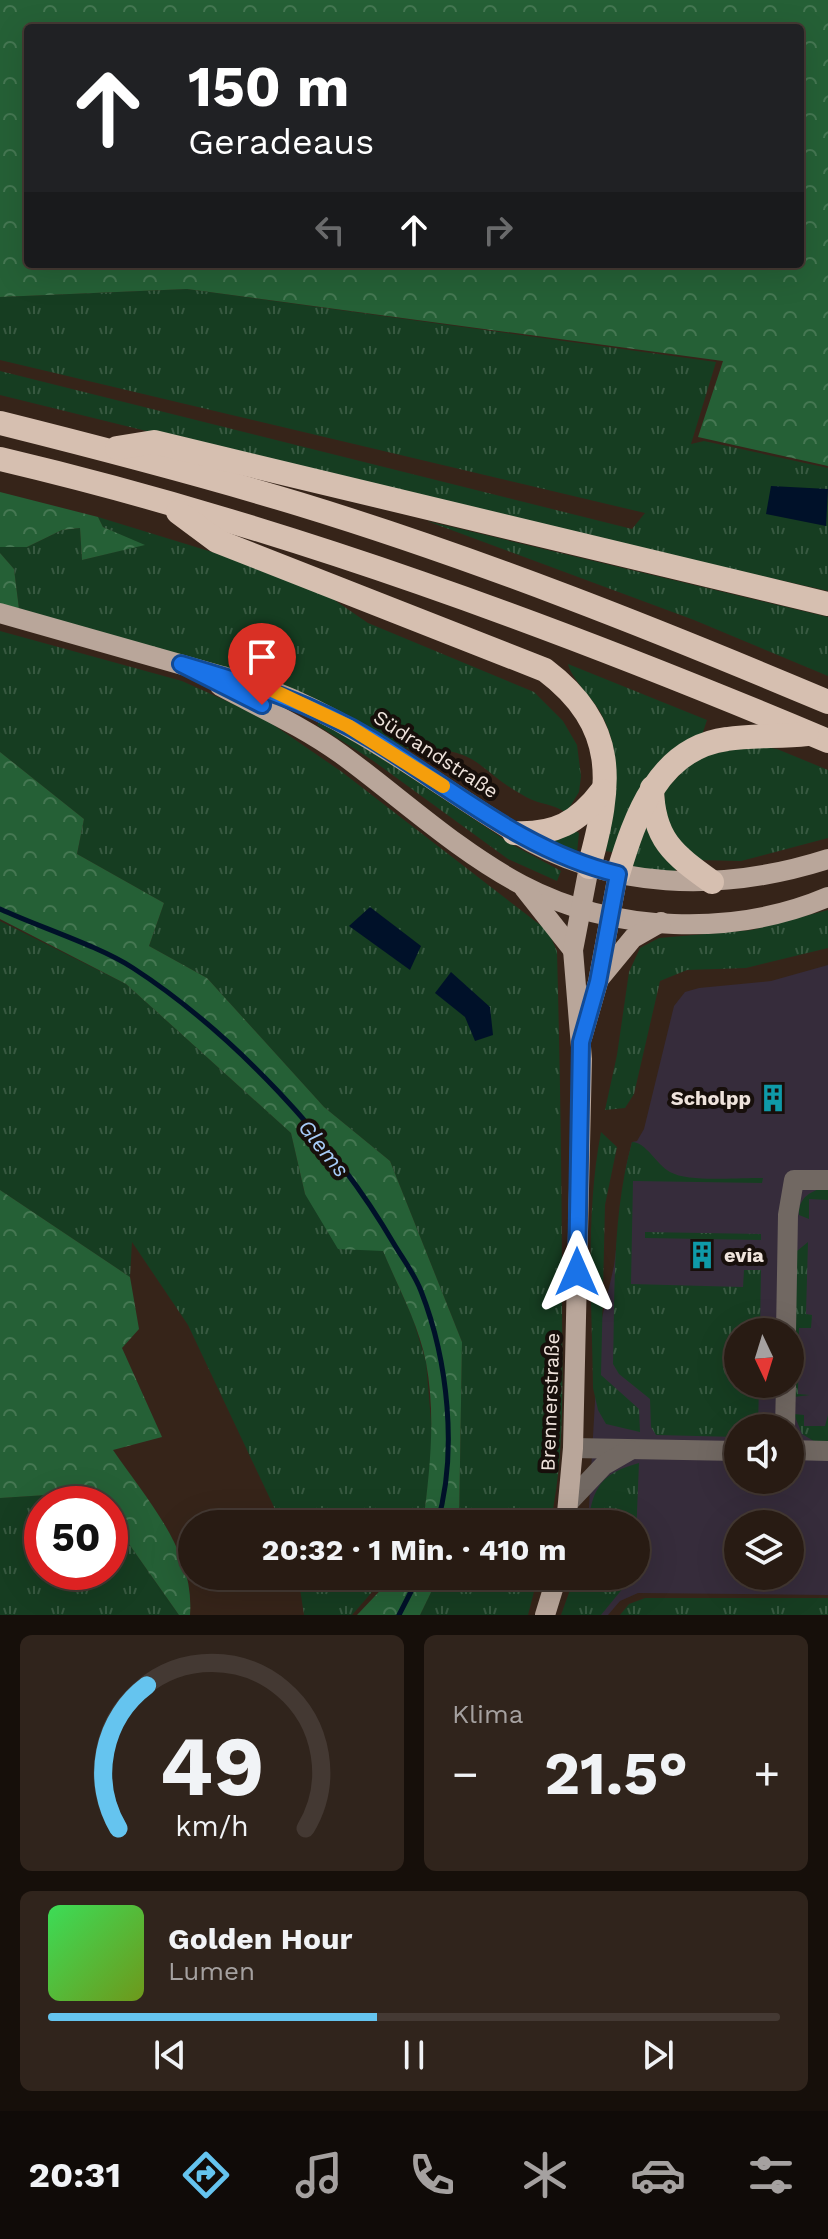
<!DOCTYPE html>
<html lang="de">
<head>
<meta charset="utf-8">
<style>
  :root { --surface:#281b13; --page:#30241c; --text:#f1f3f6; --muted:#a5a1a0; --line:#443933; --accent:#65c4ef }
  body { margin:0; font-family:"Work Sans",sans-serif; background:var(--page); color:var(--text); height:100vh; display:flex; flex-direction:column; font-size:30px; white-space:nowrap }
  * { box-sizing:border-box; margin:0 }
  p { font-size:26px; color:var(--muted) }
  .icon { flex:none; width:44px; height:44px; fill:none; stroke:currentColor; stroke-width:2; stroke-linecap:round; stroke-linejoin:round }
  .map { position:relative; height:1615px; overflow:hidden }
  .details { display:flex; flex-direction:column; gap:20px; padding:20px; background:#160f0a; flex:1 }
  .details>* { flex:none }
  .hud { position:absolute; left:24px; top:24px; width:780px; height:244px; border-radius:8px; box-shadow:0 8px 32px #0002,0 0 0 2px var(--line); background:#202124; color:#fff; overflow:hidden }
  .needle { width:52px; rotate:176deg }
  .fabs { position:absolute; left:724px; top:1318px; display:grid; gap:16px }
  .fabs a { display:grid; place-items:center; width:80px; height:80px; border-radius:50%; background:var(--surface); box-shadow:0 8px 32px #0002,0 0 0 2px var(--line); font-size:40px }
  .speed { position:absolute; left:24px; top:1486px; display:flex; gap:16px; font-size:40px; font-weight:700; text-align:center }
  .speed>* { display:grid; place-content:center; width:104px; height:104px; border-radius:50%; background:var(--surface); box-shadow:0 8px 32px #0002,0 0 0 2px var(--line); line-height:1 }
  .speed .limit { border:12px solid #d22; background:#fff; color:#111 }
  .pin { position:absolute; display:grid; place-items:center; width:68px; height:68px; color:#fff; margin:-82px -34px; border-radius:50% 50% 50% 0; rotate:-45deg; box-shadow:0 0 8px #0007 }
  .pin .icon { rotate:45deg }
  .me { position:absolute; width:88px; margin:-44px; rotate:0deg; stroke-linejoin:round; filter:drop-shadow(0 0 6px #0008) }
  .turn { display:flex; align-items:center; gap:28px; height:168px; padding:0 32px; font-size:36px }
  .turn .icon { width:104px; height:104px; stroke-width:2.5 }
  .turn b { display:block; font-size:56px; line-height:68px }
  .lanes { display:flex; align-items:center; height:76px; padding:0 32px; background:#0003; justify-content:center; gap:40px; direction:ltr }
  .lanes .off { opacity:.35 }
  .big { font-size:60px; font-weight:700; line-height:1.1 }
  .details .card { flex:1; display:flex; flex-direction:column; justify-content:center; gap:12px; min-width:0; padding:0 28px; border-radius:12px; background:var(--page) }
  .details .dial { align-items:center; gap:0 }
  .dial svg { height:208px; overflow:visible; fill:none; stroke:var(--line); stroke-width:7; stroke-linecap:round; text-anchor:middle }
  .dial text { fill:var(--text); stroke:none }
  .song { display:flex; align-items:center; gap:24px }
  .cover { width:96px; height:96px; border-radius:12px; background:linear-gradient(135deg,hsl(130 70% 55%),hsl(80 70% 35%)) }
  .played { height:8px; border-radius:4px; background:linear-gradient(90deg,var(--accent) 45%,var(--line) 45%) }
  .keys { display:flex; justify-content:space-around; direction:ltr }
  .heat { display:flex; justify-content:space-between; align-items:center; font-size:44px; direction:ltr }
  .details .tiles { flex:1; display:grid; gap:20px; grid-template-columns:1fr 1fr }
  .card:last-child { grid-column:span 2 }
  .trip { position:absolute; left:178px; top:1510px; width:472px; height:80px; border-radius:40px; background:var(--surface); box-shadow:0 8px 32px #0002,0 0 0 2px var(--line); font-weight:700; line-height:80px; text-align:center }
  .tab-bar { display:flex; height:128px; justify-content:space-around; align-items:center; background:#100b08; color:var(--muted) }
  .tab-bar .icon { width:56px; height:56px }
  .tab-bar .selected { color:var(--accent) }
  .tab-bar b { font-size:36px; color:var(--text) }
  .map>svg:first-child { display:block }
  .commercial { fill:#362c3b; fill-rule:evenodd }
  .grass { fill:url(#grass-tufts) }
  .forest { fill:url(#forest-crowns); fill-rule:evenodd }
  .water { fill:#001129 }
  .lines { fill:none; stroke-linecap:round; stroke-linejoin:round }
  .stream { stroke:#001129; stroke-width:5 }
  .minor { stroke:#716862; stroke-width:20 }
  .major { stroke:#b9a69a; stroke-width:20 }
  .highway { stroke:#d6bfb0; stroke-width:24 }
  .route-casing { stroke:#114b97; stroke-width:20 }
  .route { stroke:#1a73e8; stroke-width:14 }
  .slow { stroke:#f59e0b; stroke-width:14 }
  .labels { text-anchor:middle; stroke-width:8; stroke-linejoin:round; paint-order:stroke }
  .street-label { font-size:20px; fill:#efe3dc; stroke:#170f0b }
  .poi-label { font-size:20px; font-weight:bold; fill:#efe3dc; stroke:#170f0b; text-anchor:end }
  .water-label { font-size:22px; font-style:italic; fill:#a7cbf8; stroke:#170f0b }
</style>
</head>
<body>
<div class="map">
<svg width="828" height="1615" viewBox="0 0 828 1615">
  <defs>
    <pattern id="grass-tufts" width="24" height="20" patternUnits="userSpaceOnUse" patternTransform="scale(2)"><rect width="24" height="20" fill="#163d21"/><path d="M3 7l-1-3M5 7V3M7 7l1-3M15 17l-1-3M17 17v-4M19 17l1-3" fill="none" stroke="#385941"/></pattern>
    <pattern id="forest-crowns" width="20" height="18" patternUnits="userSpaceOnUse" patternTransform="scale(2)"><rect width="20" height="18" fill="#256036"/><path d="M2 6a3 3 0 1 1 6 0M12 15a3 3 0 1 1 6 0" fill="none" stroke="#457752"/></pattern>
  </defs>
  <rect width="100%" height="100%" fill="#362419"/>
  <path class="commercial" d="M828 965V1595L638 1593 620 1601 608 1615H567L578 1576H636V1524H588L599 1331 614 1266 626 1167 632 1142 637 1141 644 1129 674 1006 685 992 699 988 771 981ZM738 1332H790V1384H738ZM738 1428H790V1480H738ZM738 1524H790V1576H738Z"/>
  <g class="grass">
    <polygon points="187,289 716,362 691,444 704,441 828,468 828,591 407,495 0,395 0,371 632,529 645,513 0,360 0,297"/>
    <path d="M98 517 225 556 327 595 368 623 534 692 563 721 577 745 581 776 579 792 566 813C553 803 540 805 526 797 474 769 481 746 412 750L19 609 14 569 0 553V547H27L62 530 80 528 82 560 143 545 103 527Z"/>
    <polygon points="427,521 828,617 828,676 694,620"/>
    <path d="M0 631 182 681 262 717 342 772 548 931 557 951C560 1067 562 1183 562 1299 562 1372 566 1453 550 1524H459L462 1342 390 1161 324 1107 207 978 149 946 164 903 77 854 84 819 0 752Z"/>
    <path d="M568 664 707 720 701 738 615 853 606 851C614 802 626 756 599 710 591 697 571 678 568 664Z"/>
    <polygon points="320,721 345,733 511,844 561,871 557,881 508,859 372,760 317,725"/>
    <polygon points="750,745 777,749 828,770 828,838 741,861 697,860 666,831 664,791 696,758"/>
    <polygon points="646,814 677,867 675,872 627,867"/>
    <polygon points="574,830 579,833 577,852 555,845 556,839"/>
    <polygon points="828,910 828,948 746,968 687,970 660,981 634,1094 625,1108 605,1110 617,1055 629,972 640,948 659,938 752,930"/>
    <polygon points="0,921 126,984 291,1133 305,1194 383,1251 413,1319 426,1362 433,1445 423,1524 282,1524 188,1325 132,1242 130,1277 0,1190"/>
    <path d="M601 1132 617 1147 605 1205 601 1375 639 1409 640 1432 606 1424 598 1410 593 1388C592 1302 585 1216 601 1132Z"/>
    <path d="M632 1142C646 1142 656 1164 670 1172 690 1183 739 1177 763 1178L762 1183 633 1181 631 1284 743 1287 744 1270H761L760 1332H738V1384H759L758 1428H738V1437L656 1435 651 1427 650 1399 619 1374 613 1364C615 1289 612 1215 632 1142Z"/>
    <path d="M828 1187V1200L809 1199V1219L799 1215C798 1197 812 1190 828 1187Z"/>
    <polygon points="645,1232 761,1234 761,1240 645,1238"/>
    <polygon points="808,1242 806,1314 812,1315 811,1328 799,1328 798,1394 810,1395 794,1397 797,1251"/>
    <polygon points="794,1414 804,1415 804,1426 825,1426 828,1415 828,1443 817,1443 802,1434"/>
    <path d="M639 1463 636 1537V1524H588C593 1486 602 1473 639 1463Z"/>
    <polygon points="93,1492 101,1504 42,1504 42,1572 110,1572 110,1517 179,1615 0,1615 0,1498"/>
    <polygon points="298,1576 386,1576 352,1615 304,1615"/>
    <polygon points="439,1576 538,1576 528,1615 420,1615"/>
    <polygon points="575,1576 633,1576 601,1615 561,1615"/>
    <polygon points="645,1598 828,1598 828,1615 620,1615 629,1604"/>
  </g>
  <g class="forest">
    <path d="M0 0H828V466L698 437 723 361 187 289 0 297ZM28 28H800V264H28Z"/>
    <polygon points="0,492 98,517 103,527 145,545 82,560 80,528 62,530 27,547 0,547"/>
    <polygon points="0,553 14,569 19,609 0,605"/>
    <path d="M0 752 84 819 77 854 164 903 149 946 207 978 324 1107 390 1161 462 1342 459 1524H423C430 1470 436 1416 426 1362 418 1323 398 1287 383 1251L338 1249 305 1194 291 1133 126 984 0 919Z"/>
    <path d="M0 1190 130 1277 139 1329 122 1348 162 1437 113 1450C147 1500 195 1551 190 1615H179L110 1517V1504H101L93 1492 0 1498Z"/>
    <polygon points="394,1576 439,1576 420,1615 357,1615"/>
  </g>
  <g class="water">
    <polygon points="771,486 828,489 826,526 766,514"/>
    <polygon points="370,907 421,946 410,970 349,926"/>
    <polygon points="451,972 490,1007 493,1035 475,1041 465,1017 435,993"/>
  </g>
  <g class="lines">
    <g class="stream">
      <path d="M0 909C39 927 99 946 133 968 233 1033 334 1141 394 1244 403 1259 415 1275 421 1291 448 1360 458 1453 437 1524"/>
      <polyline points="399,1615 419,1576"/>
    </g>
    <g class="minor">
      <polyline points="786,1332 788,1215 794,1180 828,1180"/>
      <polyline points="785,1428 786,1384"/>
      <polyline points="573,1448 738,1451"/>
      <polyline points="790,1450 828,1451"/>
      <polyline points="569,1502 604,1465 630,1450"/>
    </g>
    <g class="major">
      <path d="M0 613 271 690C359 724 432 782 512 831 608 891 722 893 828 859"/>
      <path d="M220 686C261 708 302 726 341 754 401 798 456 850 522 885 613 933 734 937 828 897"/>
      <polyline points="524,888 573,950"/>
      <polyline points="600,978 633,938 661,922"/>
      <polyline points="582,1038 598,982 618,874"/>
      <polyline points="566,1524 573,1448 582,1059 573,950 589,867"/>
      <polyline points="545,1615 557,1576"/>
    </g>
    <g class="highway">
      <path d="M0 423C100 448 200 474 299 504 479 559 655 629 828 702"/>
      <polyline points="117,448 154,442 828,604"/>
      <path d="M0 459C284 526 560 628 828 741"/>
      <path d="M178 512 217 541 545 670C619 726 612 784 589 867"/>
      <path d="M652 788C653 839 673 854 712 882"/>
      <path d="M514 833C554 835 578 823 602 791"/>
      <path d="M618 874C635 817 658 748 727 739 753 735 780 737 807 734"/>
    </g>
  </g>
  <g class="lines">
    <defs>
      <path id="route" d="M262 705 181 664C249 684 312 703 373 740 453 789 525 852 618 874L598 982 581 1042 577 1272"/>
    </defs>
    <use href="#route" class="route-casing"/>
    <use href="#route" class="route"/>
    <polyline class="slow" points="272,690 348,726 443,786"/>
  </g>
  <defs>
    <symbol id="building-bare" viewBox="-9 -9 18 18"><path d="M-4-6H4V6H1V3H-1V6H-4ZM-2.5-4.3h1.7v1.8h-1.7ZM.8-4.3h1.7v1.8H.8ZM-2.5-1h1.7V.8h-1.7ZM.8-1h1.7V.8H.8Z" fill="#0f9aa8" stroke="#170f0b" stroke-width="2.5" paint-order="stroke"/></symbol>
  </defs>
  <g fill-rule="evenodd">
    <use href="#building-bare" x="753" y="1078" width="40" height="40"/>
    <use href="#building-bare" x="682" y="1235" width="40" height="40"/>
  </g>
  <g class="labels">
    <g class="street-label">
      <text transform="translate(436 754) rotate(33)" y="7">Südrandstraße</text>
      <text transform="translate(550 1402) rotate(-88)" y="7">Brennerstraße</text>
    </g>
    <g class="poi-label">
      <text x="751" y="1105">Scholpp</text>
      <text x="724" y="1262" text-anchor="start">evia</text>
    </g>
    <g class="water-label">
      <text transform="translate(324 1148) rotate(51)" y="8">Glems</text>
    </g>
  </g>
</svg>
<div class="fabs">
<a><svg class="needle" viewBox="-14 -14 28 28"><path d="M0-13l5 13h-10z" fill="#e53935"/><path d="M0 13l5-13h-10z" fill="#a5a1a0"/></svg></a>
<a><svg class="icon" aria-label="sound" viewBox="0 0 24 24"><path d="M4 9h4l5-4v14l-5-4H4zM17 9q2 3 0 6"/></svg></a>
<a><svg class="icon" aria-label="layers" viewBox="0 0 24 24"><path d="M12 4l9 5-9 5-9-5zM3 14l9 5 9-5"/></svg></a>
</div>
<div class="speed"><div class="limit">50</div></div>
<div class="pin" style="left:262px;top:705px;background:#d93025"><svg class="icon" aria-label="arrive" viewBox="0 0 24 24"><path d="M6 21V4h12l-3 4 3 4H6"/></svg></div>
<svg class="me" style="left:577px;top:1272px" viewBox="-20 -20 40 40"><path d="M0-17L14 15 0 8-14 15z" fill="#1a73e8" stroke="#fff" stroke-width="4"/></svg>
<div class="trip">20:32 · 1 Min. · 410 m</div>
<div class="hud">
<div class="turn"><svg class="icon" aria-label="ahead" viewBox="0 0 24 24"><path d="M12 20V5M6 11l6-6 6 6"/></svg><div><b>150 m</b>Geradeaus</div></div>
<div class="lanes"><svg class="icon off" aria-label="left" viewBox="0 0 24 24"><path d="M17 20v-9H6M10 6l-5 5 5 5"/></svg><svg class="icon" aria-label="ahead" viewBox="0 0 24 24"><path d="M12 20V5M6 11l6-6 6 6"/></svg><svg class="icon off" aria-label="right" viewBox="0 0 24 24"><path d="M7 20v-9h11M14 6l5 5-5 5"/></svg></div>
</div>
</div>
<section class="details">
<div class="tiles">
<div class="card dial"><svg viewBox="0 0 100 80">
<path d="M14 69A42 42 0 1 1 86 69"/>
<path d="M14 69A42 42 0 0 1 25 14" stroke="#65c4ef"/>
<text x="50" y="56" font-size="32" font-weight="700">49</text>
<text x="50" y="72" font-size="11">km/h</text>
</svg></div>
<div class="card"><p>Klima</p>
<div class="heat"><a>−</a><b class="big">21.5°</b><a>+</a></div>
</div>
<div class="card">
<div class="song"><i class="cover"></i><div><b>Golden Hour</b><p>Lumen</p></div></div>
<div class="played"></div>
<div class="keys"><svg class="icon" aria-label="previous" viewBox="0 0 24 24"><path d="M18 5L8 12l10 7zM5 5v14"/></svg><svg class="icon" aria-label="pause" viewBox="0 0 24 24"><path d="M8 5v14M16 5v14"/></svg><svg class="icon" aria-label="next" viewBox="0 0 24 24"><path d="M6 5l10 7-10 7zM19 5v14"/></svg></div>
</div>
</div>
</section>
<nav class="tab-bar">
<b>20:31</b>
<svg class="icon selected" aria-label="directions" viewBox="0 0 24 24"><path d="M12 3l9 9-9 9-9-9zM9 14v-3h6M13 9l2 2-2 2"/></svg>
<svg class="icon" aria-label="music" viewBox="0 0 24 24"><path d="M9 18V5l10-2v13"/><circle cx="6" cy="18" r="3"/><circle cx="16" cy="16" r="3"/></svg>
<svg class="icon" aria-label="phone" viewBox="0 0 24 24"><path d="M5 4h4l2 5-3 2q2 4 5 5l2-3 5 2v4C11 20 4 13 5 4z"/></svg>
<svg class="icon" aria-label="climate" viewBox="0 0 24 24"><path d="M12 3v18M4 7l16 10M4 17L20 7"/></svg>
<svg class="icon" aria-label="car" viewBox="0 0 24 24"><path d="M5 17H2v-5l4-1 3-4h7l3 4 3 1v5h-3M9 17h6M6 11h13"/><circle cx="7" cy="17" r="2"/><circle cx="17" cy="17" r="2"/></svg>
<svg class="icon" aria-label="filters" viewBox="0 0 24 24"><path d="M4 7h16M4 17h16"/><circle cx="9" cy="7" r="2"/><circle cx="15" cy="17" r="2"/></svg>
</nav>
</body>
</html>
